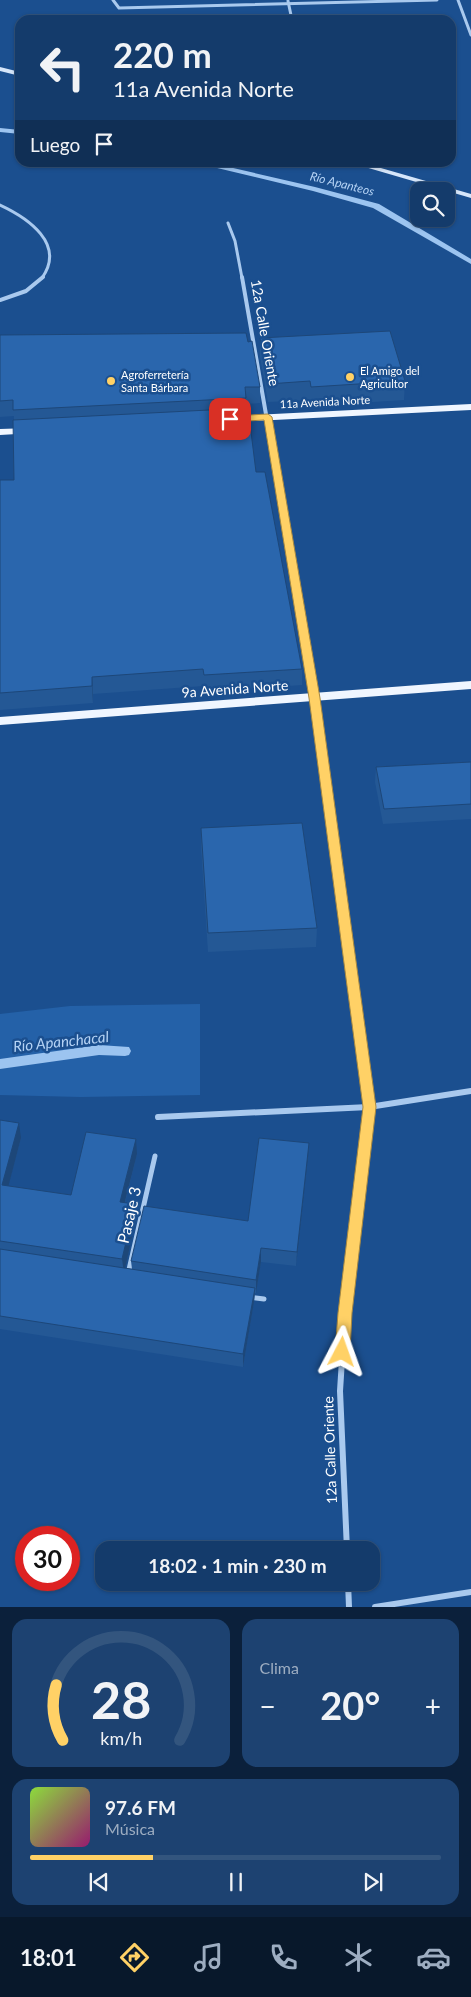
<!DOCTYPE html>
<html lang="es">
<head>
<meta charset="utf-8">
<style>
  :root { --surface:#143b6b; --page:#1d4271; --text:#f1f3f6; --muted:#9dadc1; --line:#33557e; --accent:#ffd166 }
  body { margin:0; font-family:Lato,sans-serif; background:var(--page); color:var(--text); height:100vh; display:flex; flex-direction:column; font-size:19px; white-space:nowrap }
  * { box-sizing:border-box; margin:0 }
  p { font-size:16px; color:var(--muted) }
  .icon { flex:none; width:28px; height:28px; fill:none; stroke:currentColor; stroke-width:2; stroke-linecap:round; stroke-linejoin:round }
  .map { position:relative; height:1607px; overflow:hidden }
  .sheet { display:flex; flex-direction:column; gap:12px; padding:12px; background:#0b203b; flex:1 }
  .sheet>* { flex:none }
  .banner { position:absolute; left:15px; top:15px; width:441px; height:152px; border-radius:15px; box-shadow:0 1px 4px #0004,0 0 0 1px var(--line); background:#143b6b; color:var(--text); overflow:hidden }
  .fabs { position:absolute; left:410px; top:182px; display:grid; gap:10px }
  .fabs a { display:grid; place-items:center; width:45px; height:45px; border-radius:10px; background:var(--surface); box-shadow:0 1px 4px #0004,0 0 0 1px var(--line); font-size:25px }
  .speed { position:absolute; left:15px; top:1526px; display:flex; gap:10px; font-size:25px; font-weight:700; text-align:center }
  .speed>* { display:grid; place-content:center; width:65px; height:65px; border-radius:50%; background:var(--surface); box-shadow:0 1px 4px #0004,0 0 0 1px var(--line); line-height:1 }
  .speed .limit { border:8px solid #d22; background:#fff; color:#111 }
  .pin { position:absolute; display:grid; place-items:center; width:42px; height:42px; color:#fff; margin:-21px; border-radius:10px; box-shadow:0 2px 8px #0006 }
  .me { position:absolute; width:55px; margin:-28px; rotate:4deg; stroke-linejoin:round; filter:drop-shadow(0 0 4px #0008) }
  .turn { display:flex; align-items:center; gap:18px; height:105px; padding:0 15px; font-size:22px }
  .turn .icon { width:65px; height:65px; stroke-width:2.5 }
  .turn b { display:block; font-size:35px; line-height:42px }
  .then { display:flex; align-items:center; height:48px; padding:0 15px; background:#0003; gap:10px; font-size:19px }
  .big { font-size:38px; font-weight:700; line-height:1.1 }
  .sheet .widget { flex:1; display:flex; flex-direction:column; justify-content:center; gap:8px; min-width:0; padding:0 18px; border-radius:15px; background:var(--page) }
  .sheet .dial { align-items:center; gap:0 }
  .dial svg { height:130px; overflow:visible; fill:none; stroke:var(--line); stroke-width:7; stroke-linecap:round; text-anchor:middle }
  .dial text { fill:var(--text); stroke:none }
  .song { display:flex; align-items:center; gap:15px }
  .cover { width:60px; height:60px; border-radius:8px; background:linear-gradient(135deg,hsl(90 70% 55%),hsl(320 70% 35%)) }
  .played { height:5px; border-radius:2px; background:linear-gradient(90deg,var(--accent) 30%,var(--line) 30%) }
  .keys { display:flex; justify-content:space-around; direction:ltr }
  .heat { display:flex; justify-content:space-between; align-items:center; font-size:28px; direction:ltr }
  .sheet .tiles { flex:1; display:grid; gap:12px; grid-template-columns:1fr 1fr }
  .widget:last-child { grid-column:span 2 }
  .trip { position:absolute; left:95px; top:1541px; width:285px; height:50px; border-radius:15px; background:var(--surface); box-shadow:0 1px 4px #0004,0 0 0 1px var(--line); font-weight:700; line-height:50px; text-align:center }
  .dock { display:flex; height:80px; justify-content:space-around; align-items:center; background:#08182b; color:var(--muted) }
  .dock .icon { width:35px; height:35px }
  .dock .on { color:var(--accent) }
  .dock b { font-size:22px; color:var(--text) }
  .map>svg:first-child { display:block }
  .green { fill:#2461a8 }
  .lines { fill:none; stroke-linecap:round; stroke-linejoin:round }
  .stream { fill:#9cc4f0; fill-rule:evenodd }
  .lane { stroke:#a9c9ee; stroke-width:5 }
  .street-far3 { stroke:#a9c9ee; stroke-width:3 }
  .street-far2 { stroke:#a9c9ee; stroke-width:4 }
  .street-far1 { stroke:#a9c9ee; stroke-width:5 }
  .street { stroke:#a9c9ee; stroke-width:6 }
  .secondary { fill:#d6e6fa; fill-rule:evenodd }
  .primary { fill:#f0f6ff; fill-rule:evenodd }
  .wall { fill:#245895 }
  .shaded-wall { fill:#1d4779 }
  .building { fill:#2a66ad; stroke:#1d4779 }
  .route { fill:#ffd166; stroke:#a68842 }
  .poi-dot { fill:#ffd166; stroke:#1b4f8f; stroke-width:2 }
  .labels { text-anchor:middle; stroke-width:5; stroke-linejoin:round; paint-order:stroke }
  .far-poi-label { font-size:11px; fill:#fff; stroke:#1b4f8f; text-anchor:start }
  .far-street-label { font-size:11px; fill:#fff; stroke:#1b4f8f }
  .far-water-label { font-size:12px; font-style:italic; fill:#b5d3f5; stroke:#1b4f8f }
  .street-label { font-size:14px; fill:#fff; stroke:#1b4f8f }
  .water-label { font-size:15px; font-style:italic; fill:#b5d3f5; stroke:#1b4f8f }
  .near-street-label { font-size:16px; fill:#fff; stroke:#1b4f8f }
</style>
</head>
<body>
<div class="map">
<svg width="471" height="1607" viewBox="0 0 471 1607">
  <rect width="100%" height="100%" fill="#1b4f8f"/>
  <polygon class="green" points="200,1004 200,1095 81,1097 0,1095 0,1014 70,1006"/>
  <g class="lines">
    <g class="stream">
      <polygon points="0,128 20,130 20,134 0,132"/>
      <polygon points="192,162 207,162 315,187 379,204 471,259 471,264 373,208 313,191"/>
      <polygon points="99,1045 129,1047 131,1051 129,1055 125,1056 99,1055 0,1069 0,1059"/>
    </g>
    <g class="lane">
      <polyline points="128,1274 155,1156"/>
      <polyline points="249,1297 264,1299"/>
    </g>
    <g class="street-far3">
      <polyline points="113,0 119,8 437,0"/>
      <polyline points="458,0 471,35"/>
      <polyline points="288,1 292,20"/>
      <path d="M0 205C28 218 66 244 42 278"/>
      <polyline points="228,223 235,241 242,278"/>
    </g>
    <g class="street-far2">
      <polyline points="242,277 303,626"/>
      <polyline points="0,300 26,291 43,277"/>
    </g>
    <polyline class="street-far1" points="303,625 315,698 363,1062"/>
    <g class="street">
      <polyline points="158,1117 369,1107 471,1091"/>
      <polyline points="347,1550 340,1391 345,1313 369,1107 363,1060"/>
      <polyline points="348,1582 349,1607"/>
      <polyline points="375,1607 471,1592"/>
    </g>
    <g class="secondary">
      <polygon points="0,67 20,72 20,76 0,71"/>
      <polygon points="348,162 360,162 471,194 471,198"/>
    </g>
    <g class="primary">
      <polygon points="471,404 471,410 232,422 227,419 232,416"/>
      <polygon points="30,428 34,429 34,433 0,435 0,429"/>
      <polygon points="471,681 471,689 0,725 0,717"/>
    </g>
  </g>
  <g class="wall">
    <polygon points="0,335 248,342 260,387 260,403 246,404 256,472 302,669 302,685 204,692 203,686 93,694 93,703 0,710 0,480 14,480 14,416 0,417"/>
    <polygon points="260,338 405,381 404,400 310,406 309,400 268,402 260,357"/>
    <polygon points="471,762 471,819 383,824 375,782 376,767"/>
    <polygon points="201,828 317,928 316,947 208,952 201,847"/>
    <polygon points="0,1120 21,1138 8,1186 71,1195 137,1154 125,1203 135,1204 136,1219 125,1268 132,1269 131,1261 248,1221 309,1143 308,1157 296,1266 261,1262 256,1293 255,1293 254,1302 243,1367 0,1329"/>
  </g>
  <g class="shaded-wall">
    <polygon points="92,677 93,694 93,703 92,686"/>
    <polygon points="19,1123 21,1138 5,1199 2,1185"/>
    <polygon points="136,1139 137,1154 121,1217 120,1202"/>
    <polygon points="309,1143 308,1157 296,1266 297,1252"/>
    <polygon points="135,1204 136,1219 124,1273 122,1259"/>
    <polygon points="261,1248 261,1262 256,1293 256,1280"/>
    <polygon points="255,1288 254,1302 243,1367 243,1354"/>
  </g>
  <g class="building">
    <polygon points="390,331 405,381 311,387 310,381 268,384 260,338"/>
    <polygon points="246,333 248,342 252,341 260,387 245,387 246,398 13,410 13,400 0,401 0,335"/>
    <polygon points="248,408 256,472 265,472 302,669 204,675 203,669 92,677 92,686 0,693 0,480 14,480 13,420"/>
    <polygon points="471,762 471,804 384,809 376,767"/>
    <polygon points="302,823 317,928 208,933 201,828"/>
    <polygon points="0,1120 19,1123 2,1185 71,1195 86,1132 136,1139 120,1202 135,1204 122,1259 0,1241"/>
    <polygon points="259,1138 309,1143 297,1252 261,1248 256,1280 131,1261 144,1206 248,1221"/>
    <polygon points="0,1249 255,1288 243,1354 0,1316"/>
  </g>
  <polygon class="route" points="268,414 272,417 320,698 376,1107 352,1313 350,1352 347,1357 342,1359 337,1357 335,1352 338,1313 363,1107 309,698 264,420 230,422 225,419 230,416"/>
  <g class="poi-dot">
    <circle cx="350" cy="377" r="5"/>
    <circle cx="111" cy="381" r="5"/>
  </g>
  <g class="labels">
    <g class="far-poi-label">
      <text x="360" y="375">El Amigo del<tspan x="360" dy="13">Agricultor</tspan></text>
      <text x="121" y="379">Agroferretería<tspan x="121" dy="13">Santa Bárbara</tspan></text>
    </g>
    <g class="far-street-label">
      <text transform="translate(325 402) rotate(-3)" y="4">11a Avenida Norte</text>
    </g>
    <g class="far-water-label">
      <text transform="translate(342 184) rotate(14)" y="4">Río Apanteos</text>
    </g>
    <g class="street-label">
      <text transform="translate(265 333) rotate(80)" y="5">12a Calle Oriente</text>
      <text transform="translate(235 689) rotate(-4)" y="5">9a Avenida Norte</text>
      <text transform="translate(330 1450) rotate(-92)" y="5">12a Calle Oriente</text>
    </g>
    <g class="water-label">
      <text transform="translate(61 1042) rotate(-6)" y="5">Río Apanchacal</text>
    </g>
    <g class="near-street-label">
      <text transform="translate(129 1215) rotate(-77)" y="6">Pasaje 3</text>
    </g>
  </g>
</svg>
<div class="fabs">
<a><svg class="icon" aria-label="search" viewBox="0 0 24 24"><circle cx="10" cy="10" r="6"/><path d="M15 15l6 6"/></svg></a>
</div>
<div class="speed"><div class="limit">30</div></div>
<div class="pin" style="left:230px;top:419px;background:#d93025"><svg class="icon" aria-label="arrive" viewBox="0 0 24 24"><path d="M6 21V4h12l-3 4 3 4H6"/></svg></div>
<svg class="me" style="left:342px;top:1352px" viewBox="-20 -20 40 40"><path d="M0-17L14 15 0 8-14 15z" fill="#ffd166" stroke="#fff" stroke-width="4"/></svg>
<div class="trip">18:02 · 1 min · 230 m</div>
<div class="banner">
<div class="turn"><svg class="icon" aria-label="left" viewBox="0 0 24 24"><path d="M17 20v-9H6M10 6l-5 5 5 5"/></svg><div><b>220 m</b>11a Avenida Norte</div></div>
<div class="then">Luego<svg class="icon" aria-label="arrive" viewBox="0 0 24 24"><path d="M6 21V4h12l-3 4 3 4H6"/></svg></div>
</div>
</div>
<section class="sheet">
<div class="tiles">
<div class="widget dial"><svg viewBox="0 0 100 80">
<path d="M14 69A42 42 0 1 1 86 69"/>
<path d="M14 69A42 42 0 0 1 10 35" stroke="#ffd166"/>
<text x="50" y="56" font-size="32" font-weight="700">28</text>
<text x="50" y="72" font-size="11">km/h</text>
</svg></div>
<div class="widget"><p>Clima</p>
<div class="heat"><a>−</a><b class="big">20°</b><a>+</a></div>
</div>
<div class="widget">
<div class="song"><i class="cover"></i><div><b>97.6 FM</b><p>Música</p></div></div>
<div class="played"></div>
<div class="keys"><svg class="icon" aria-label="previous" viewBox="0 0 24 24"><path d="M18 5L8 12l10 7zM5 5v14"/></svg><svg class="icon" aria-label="pause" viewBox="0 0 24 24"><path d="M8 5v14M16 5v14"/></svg><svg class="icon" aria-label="next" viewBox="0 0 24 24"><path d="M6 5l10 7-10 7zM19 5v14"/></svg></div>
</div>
</div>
</section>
<nav class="dock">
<b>18:01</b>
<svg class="icon on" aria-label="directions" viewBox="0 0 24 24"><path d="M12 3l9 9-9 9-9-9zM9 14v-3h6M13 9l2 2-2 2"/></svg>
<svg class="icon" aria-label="music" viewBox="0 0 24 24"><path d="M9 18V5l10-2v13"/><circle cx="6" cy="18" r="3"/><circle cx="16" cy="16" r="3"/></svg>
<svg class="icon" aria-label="phone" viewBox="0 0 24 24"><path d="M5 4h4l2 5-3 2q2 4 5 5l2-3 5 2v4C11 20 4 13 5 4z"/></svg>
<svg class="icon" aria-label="climate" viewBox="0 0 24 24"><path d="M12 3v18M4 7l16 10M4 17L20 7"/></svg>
<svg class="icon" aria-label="car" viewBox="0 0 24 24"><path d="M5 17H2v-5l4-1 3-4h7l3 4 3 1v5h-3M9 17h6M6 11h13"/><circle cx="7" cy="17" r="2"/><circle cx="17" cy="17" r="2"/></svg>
</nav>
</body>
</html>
